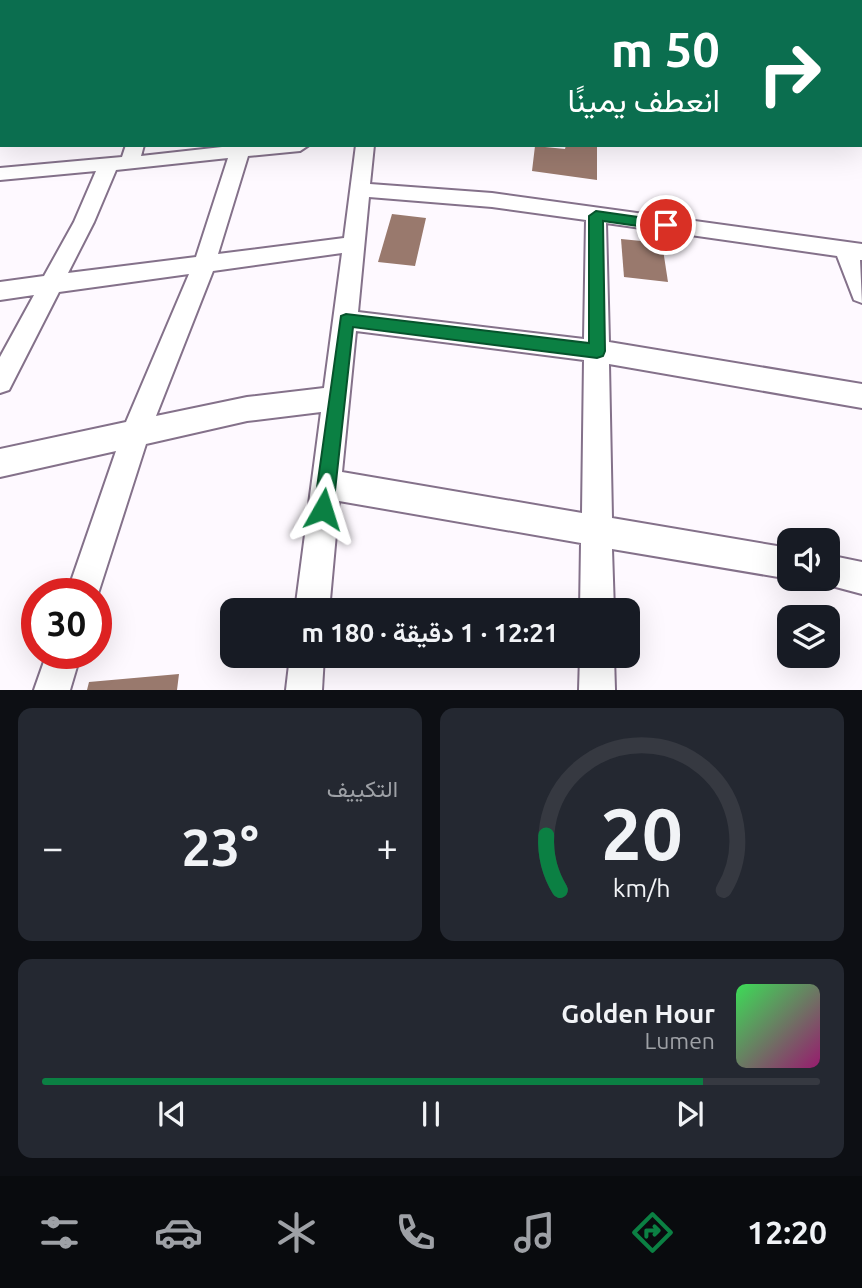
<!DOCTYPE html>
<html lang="ar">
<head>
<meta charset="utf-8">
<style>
  :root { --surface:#171b24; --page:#242831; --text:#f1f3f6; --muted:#9ea1a6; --line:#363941; --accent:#0b8043 }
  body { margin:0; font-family:Ubuntu,Vazirmatn,sans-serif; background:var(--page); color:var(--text); direction:rtl; height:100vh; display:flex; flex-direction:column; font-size:26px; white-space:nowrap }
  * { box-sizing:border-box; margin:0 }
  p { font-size:23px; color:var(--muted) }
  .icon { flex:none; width:38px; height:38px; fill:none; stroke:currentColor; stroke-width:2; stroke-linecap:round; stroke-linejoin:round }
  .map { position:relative; height:690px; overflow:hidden; direction:ltr }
  .panel { display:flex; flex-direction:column; gap:18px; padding:18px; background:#0d0f14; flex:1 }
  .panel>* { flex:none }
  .hud { position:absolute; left:0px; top:0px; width:863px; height:147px; box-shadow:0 7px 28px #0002; direction:rtl; background:#0b6e4f; color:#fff; overflow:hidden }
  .controls { position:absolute; left:777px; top:528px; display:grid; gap:14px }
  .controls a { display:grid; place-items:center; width:63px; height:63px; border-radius:14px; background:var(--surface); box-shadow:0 7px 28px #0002; font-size:35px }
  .speed { position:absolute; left:21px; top:578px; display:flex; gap:14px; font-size:35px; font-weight:700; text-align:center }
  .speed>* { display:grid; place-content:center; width:91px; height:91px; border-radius:50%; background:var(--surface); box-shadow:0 7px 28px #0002; line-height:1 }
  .speed .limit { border:10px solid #d22; background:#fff; color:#111 }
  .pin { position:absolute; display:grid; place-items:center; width:60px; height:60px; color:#fff; margin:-30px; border:4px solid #fff; border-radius:50%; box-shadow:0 2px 7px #0007 }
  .me { position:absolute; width:77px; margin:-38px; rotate:6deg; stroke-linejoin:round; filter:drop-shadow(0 0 5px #0008) }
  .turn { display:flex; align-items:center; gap:24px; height:147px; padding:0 28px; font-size:32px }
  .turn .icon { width:91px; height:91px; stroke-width:2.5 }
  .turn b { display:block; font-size:49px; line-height:60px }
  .big { font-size:52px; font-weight:600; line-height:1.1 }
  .panel .widget { flex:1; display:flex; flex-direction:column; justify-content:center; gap:10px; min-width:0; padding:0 24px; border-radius:14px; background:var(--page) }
  .panel .dial { align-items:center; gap:0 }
  .dial svg { height:182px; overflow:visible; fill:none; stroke:var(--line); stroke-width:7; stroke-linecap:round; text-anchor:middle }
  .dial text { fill:var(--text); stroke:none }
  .song { display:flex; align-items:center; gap:21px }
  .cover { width:84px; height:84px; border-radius:10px; background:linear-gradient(135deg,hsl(130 70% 55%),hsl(320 70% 35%)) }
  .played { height:7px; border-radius:4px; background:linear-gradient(90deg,var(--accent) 85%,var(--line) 85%) }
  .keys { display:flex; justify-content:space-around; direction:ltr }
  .heat { display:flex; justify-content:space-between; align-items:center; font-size:38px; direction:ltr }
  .panel .tiles { flex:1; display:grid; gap:18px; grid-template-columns:1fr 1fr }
  .widget:last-child { grid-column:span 2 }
  .trip { position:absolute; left:220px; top:598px; width:420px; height:70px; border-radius:14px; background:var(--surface); box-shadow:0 7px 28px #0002; font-weight:600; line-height:70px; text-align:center; direction:rtl }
  .tabs { display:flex; height:112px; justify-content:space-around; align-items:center; background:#090b0e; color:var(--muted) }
  .tabs .icon { width:49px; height:49px }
  .tabs .selected { color:var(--accent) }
  .tabs b { font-size:32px; color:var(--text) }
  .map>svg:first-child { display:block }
  .building { fill:#99796d }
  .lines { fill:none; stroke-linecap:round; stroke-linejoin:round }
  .lane-casing { stroke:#84718a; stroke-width:4 }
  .street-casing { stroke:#84718a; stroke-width:4 }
  .lane { fill:#fff; fill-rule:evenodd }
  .street { fill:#fff; fill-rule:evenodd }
  .route { fill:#0b8043; stroke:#07532c; stroke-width:2 }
</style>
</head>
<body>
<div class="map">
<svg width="862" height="690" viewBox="0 0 862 690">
  <rect width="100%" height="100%" fill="#fef9ff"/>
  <g class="building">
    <polygon points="566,145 597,146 597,180 532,171 535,146 565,149"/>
    <polygon points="392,214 426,218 415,266 378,262"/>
    <polygon points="621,239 662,243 668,282 624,277"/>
    <polygon points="179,674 177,690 87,690 89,682"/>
  </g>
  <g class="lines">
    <defs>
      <g id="lane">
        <polygon points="322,0 320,2 262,2 265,0"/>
        <rect x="0" y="28" width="2" height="4"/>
      </g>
      <g id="street">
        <polygon points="375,0 389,0 374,2"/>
        <polygon points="536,0 576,0 577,2 538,2"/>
        <polygon points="625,0 639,0 640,2 626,2"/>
        <rect x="745" y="0" width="14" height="2"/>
        <rect x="861" y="17" width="1" height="8"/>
        <rect x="861" y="59" width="1" height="10"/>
        <rect x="0" y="68" width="2" height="10"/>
        <polygon points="0,116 2,116 0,129"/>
        <rect x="861" y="117" width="1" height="10"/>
        <path d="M126 145H144L141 156 240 145H309L300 151 248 156 218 254 344 238 356 145H374L370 184 492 193 862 244V260H860L862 303 854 300 837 256 606 223 609 342 862 384V408L609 364 612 518 789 548 790 579 612 549 614 611H580L581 543 339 501 329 611H295L321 412 247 421 146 444 96 600V593H67L116 451 0 477V449L126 422 189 274 59 292 9 390 0 393V357L34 295 0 300V282L44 276 74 222 96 171 0 180V168L122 157ZM228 158 196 257 68 273 94 222 116 170ZM369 197 492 207 586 220 584 339 358 312ZM342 253 324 388 247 397 156 416 213 271ZM356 331 584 360 582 513 342 472Z"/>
        <polygon points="828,555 862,562 862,594 817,582 815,579 828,579"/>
        <polygon points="47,653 81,653 70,690 34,690"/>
        <polygon points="290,656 324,656 322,690 286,690"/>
        <polygon points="580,656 614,656 615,690 579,690"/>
      </g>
    </defs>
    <use href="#lane" class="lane-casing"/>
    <use href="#street" class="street-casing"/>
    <use href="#lane" class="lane"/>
    <use href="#street" class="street"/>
  </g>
  <polygon class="route" points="596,211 666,221 672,225 666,230 603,221 605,351 603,356 597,358 353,327 333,509 330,516 323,519 317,516 314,509 341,316 346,314 589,343 589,216"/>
</svg>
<div class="controls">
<a><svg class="icon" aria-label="sound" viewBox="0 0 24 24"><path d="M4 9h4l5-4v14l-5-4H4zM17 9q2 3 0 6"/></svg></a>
<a><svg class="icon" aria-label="layers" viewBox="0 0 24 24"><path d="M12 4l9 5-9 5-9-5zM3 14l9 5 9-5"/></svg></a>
</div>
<div class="speed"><div class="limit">30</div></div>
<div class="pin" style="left:666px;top:225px;background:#d93025"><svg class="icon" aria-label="arrive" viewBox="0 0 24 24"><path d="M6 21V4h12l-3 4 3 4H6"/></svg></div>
<svg class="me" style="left:323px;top:509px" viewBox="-20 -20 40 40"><path d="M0-17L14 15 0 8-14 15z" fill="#0b8043" stroke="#fff" stroke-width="4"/></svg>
<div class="trip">12:21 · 1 دقيقة · 180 m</div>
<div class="hud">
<div class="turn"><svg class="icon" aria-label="right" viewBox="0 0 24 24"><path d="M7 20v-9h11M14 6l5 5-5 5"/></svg><div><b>50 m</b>انعطف يمينًا</div></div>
</div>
</div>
<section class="panel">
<div class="tiles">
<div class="widget dial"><svg viewBox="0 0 100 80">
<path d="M14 69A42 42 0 1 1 86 69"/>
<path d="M14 69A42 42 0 0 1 8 45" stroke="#0b8043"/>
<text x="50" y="56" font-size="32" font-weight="700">20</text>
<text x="50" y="72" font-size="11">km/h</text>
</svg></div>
<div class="widget"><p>التكييف</p>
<div class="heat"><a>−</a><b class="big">23°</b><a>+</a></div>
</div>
<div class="widget">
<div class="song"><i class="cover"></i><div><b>Golden Hour</b><p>Lumen</p></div></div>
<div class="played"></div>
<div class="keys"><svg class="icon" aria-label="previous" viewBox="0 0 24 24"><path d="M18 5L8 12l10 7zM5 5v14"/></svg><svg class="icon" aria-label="pause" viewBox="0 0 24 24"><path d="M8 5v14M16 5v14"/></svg><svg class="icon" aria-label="next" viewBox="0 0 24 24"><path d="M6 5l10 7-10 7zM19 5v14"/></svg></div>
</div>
</div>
</section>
<nav class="tabs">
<b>12:20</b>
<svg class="icon selected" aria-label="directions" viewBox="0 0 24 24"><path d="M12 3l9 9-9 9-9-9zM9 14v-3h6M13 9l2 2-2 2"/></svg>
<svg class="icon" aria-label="music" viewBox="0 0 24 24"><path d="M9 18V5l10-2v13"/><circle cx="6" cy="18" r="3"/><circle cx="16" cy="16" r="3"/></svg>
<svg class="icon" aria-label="phone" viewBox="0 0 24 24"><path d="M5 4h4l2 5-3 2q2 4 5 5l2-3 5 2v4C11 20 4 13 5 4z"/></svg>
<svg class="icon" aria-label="climate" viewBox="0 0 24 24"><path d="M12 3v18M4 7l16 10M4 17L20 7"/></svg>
<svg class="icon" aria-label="car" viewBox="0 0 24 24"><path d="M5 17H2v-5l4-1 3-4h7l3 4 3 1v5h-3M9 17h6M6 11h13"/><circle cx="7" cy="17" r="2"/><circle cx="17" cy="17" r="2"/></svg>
<svg class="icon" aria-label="filters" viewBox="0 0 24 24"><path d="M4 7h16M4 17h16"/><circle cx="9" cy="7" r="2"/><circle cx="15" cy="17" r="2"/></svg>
</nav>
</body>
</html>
